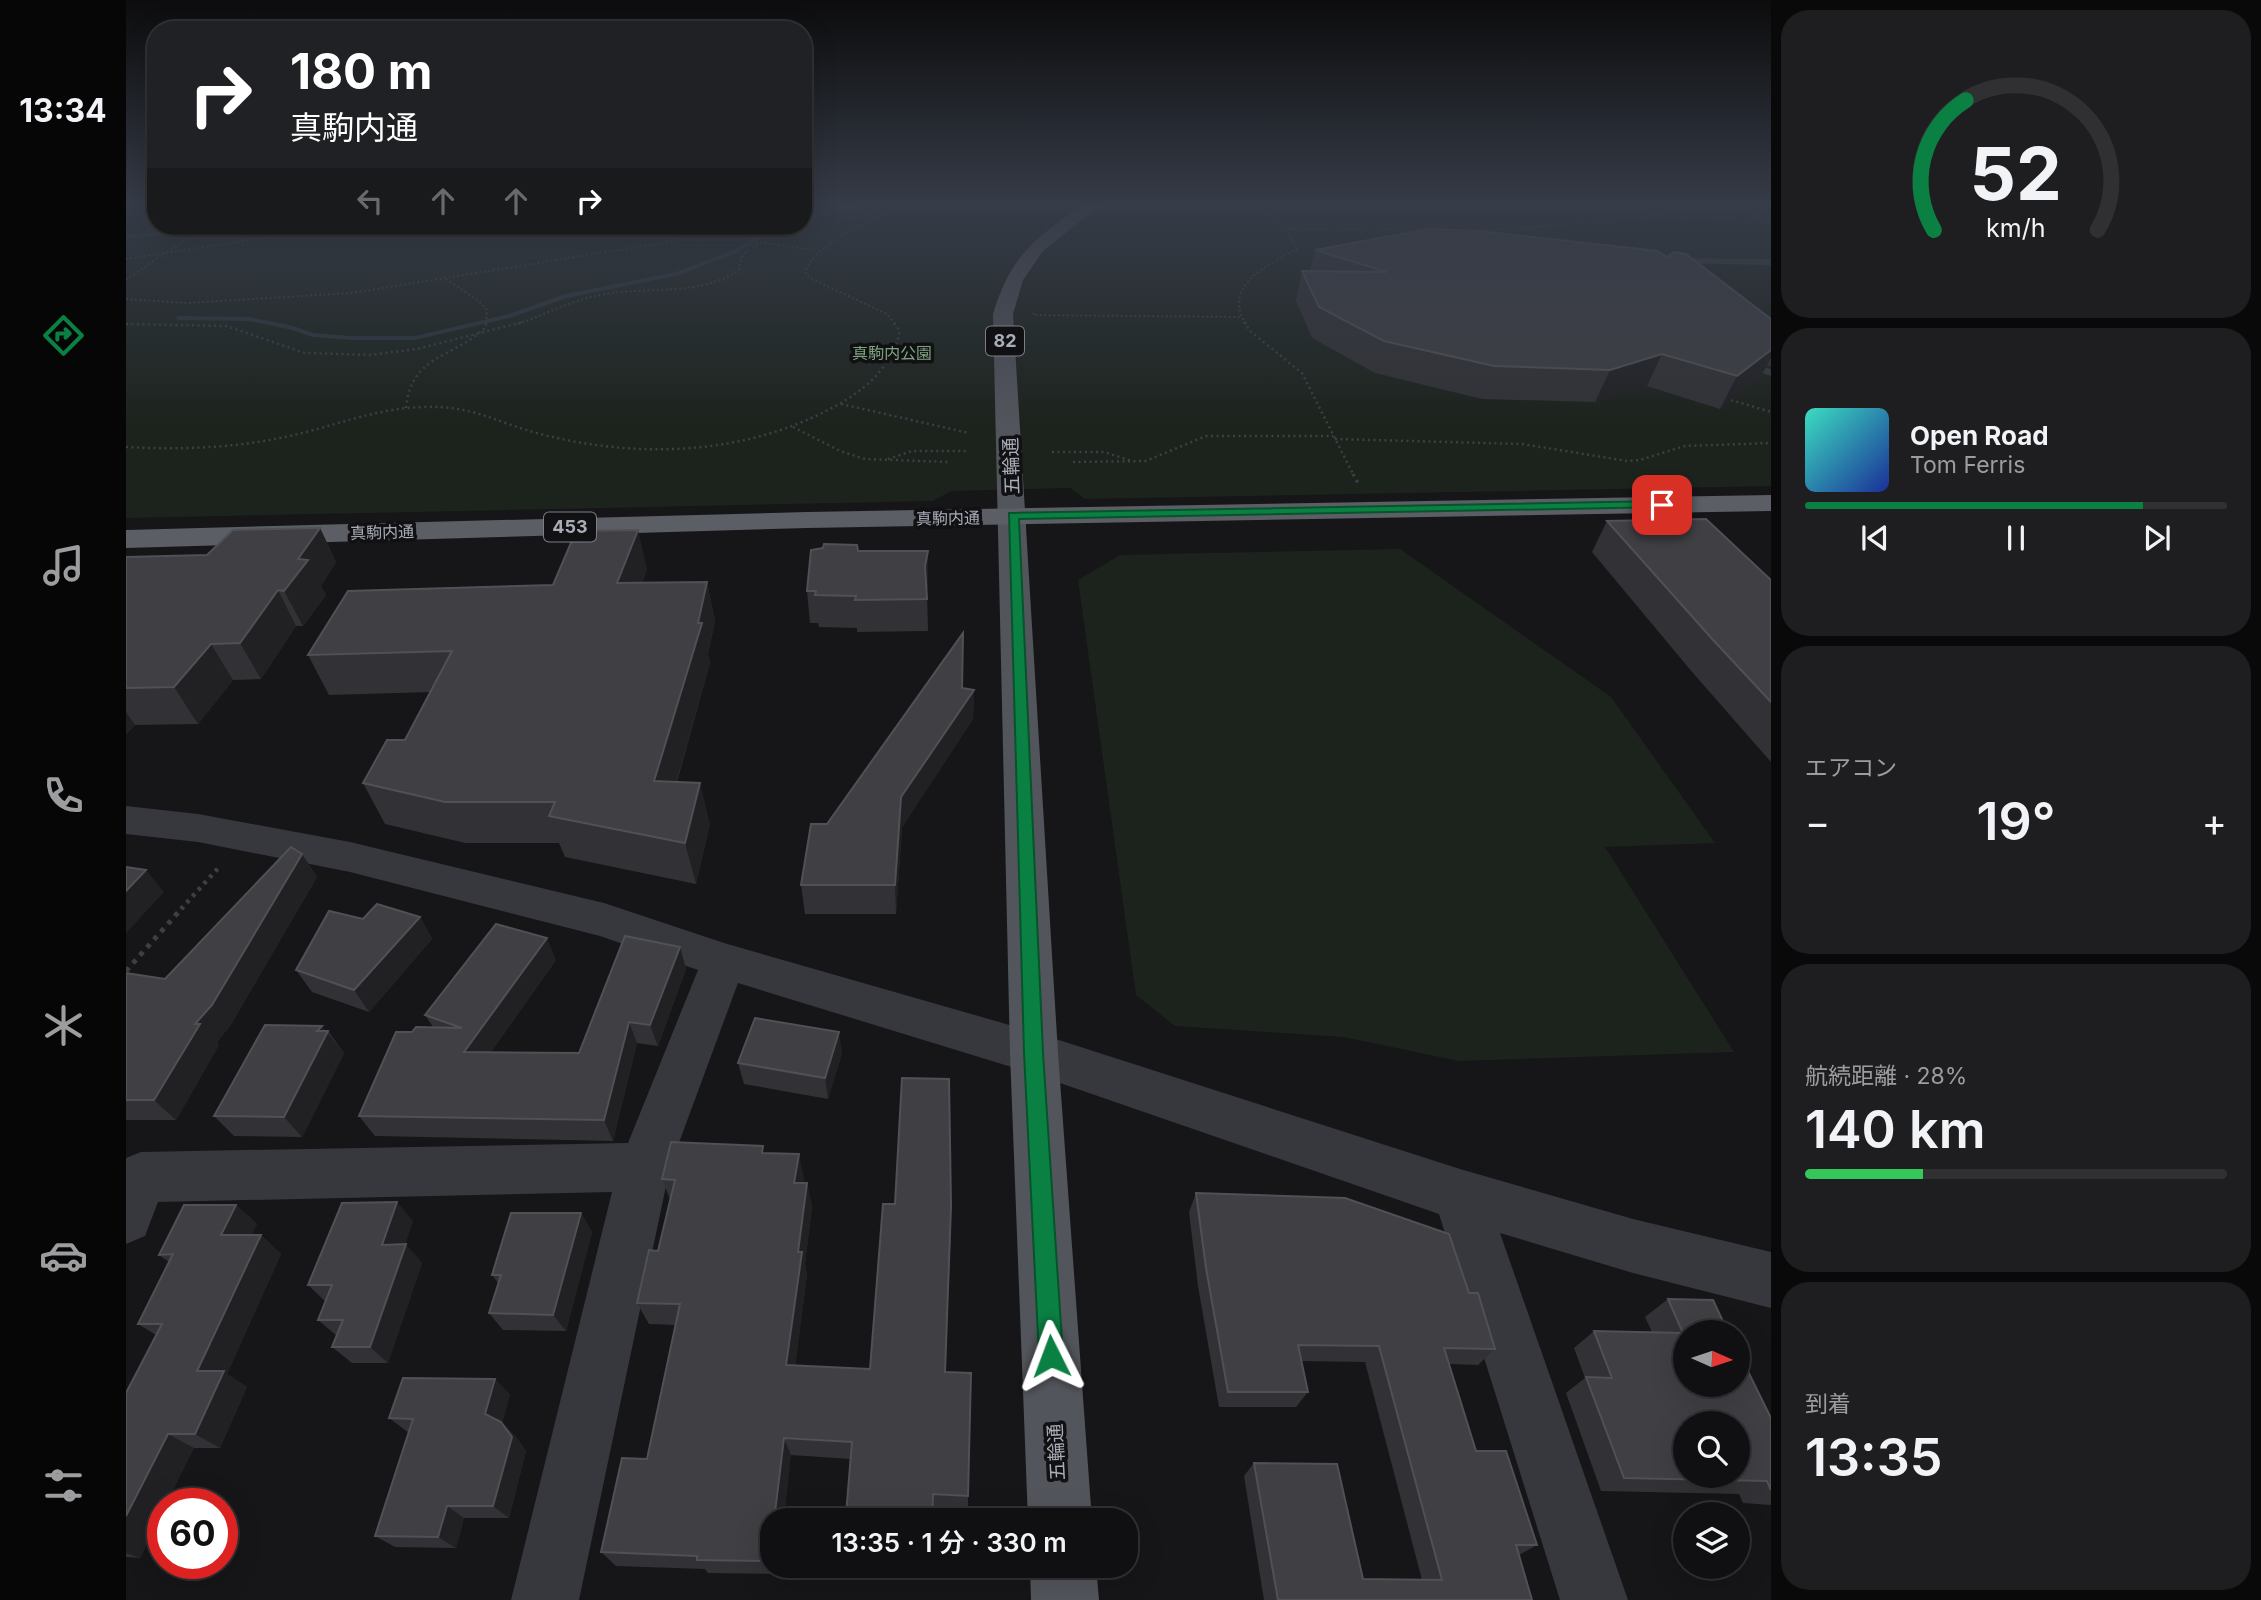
<!DOCTYPE html>
<html lang="ja">
<head>
<meta charset="utf-8">
<style>
  :root { --surface:#101012; --page:#1e1e20; --text:#f1f3f6; --muted:#9c9d9f; --line:#303032; --accent:#0b8043 }
  body { margin:0; font-family:Inter,"Noto Sans JP",sans-serif; background:var(--page); color:var(--text); height:100vh; display:flex; flex-direction:column; font-size:26px; white-space:nowrap }
  * { box-sizing:border-box; margin:0 }
  p { font-size:23px; color:var(--muted) }
  .icon { flex:none; width:38px; height:38px; fill:none; stroke:currentColor; stroke-width:2; stroke-linecap:round; stroke-linejoin:round }
  .map { position:relative; flex:1; overflow:hidden }
  .sheet { display:flex; flex-direction:column; gap:10px; padding:10px; background:#09090a; width:490px }
  .sheet>* { flex:none }
  .hud { position:absolute; left:21px; top:21px; width:665px; height:214px; border-radius:28px; box-shadow:0 7px 28px #0002,0 0 0 2px var(--line); background:#202124; color:#fff; overflow:hidden }
  .needle { width:46px; rotate:93deg }
  .tools { position:absolute; left:1547px; top:1320px; display:grid; gap:14px }
  .tools a { display:grid; place-items:center; width:77px; height:77px; border-radius:50%; background:var(--surface); box-shadow:0 7px 28px #0002,0 0 0 2px var(--line); font-size:35px }
  .speed { position:absolute; left:21px; top:1488px; display:flex; gap:14px; font-size:35px; font-weight:700; text-align:center }
  .speed>* { display:grid; place-content:center; width:91px; height:91px; border-radius:50%; background:var(--surface); box-shadow:0 7px 28px #0002,0 0 0 2px var(--line); line-height:1 }
  .speed .limit { border:10px solid #d22; background:#fff; color:#111 }
  .pin { position:absolute; display:grid; place-items:center; width:60px; height:60px; color:#fff; margin:-30px; border-radius:14px; box-shadow:0 4px 10px #0006 }
  .me { position:absolute; width:77px; margin:-38px; rotate:357deg; stroke-linejoin:round; filter:drop-shadow(0 0 5px #0008) }
  .turn { display:flex; align-items:center; gap:24px; height:147px; padding:0 28px; font-size:32px }
  .turn .icon { width:91px; height:91px; stroke-width:2.5 }
  .turn b { display:block; font-size:49px; line-height:60px }
  .lanes { display:flex; align-items:center; height:66px; padding:0 28px; background:#0003; justify-content:center; gap:35px; direction:ltr }
  .lanes .off { opacity:.35 }
  .big { font-size:52px; font-weight:600; line-height:1.1 }
  .sheet .widget { flex:1; display:flex; flex-direction:column; justify-content:center; gap:10px; min-width:0; padding:0 24px; border-radius:28px; background:var(--page) }
  .sheet .dial { align-items:center; gap:0 }
  .dial svg { height:182px; overflow:visible; fill:none; stroke:var(--line); stroke-width:7; stroke-linecap:round; text-anchor:middle }
  .dial text { fill:var(--text); stroke:none }
  .song { display:flex; align-items:center; gap:21px }
  .cover { width:84px; height:84px; border-radius:10px; background:linear-gradient(135deg,hsl(170 70% 55%),hsl(230 70% 35%)) }
  .played { height:7px; border-radius:4px; background:linear-gradient(90deg,var(--accent) 80%,var(--line) 80%) }
  .keys { display:flex; justify-content:space-around; direction:ltr }
  .heat { display:flex; justify-content:space-between; align-items:center; font-size:38px; direction:ltr }
  .charge { height:10px; border-radius:5px; background:linear-gradient(90deg,#34c759 28%,var(--line) 0) }
  .trip { position:absolute; left:634px; top:1508px; width:378px; height:70px; border-radius:28px; background:var(--surface); box-shadow:0 7px 28px #0002,0 0 0 2px var(--line); font-weight:600; line-height:70px; text-align:center }
  main { display:flex; flex:1; min-height:0 }
  .menu { display:flex; flex-direction:column; width:126px; justify-content:space-around; align-items:center; background:#060607; color:var(--muted) }
  .menu .icon { width:49px; height:49px }
  .menu .active { color:var(--accent) }
  .menu b { font-size:32px; color:var(--text) }
  .map>svg:first-child { display:block }
  .green { fill:#1c231d }
  .water { fill:#2c353c }
  .lines { fill:none; stroke-linecap:round; stroke-linejoin:round }
  .stream { fill:#2c353c; fill-rule:evenodd }
  .path-far4 { stroke:#3d3f44; stroke-width:2; stroke-dasharray:2 2.5; stroke-linecap:butt }
  .path-far3 { stroke:#3d3f44; stroke-width:2.5; stroke-dasharray:2 3.5; stroke-linecap:butt }
  .path-far2 { stroke:#3d3f44; stroke-width:3.5; stroke-dasharray:2.5 4.5; stroke-linecap:butt }
  .path-far1 { stroke:#3d3f44; stroke-width:4.5; stroke-dasharray:3.5 5; stroke-linecap:butt }
  .path { stroke:#3d3f44; stroke-width:5; stroke-dasharray:4.5 6; stroke-linecap:butt }
  .service { fill:#37383d; fill-rule:evenodd }
  .minor { fill:#37383d; fill-rule:evenodd }
  .primary { fill:#53555c; fill-rule:evenodd }
  .trunk { fill:#5b5e65; fill-rule:evenodd }
  .path-bridge { stroke:#3d3f44; stroke-width:2; stroke-dasharray:2 2.5; stroke-linecap:butt }
  .wall { fill:#323236 }
  .shaded-wall { fill:#212124 }
  .building { fill:#3f3f44; stroke:#4f5156; stroke-width:2; fill-rule:evenodd }
  .route { fill:#0b8043; stroke:#07532c; stroke-width:2 }
  .labels { text-anchor:middle; stroke-width:7; stroke-linejoin:round; paint-order:stroke }
  .far-park-label { font-size:16px; fill:#7fa381; stroke:#111113 }
  .far-street-label { font-size:16px; fill:#a8adb8; stroke:#111113 }
  .shield { fill:#111113; stroke:#7b7e86; stroke-width:2 }
  .shield-label { font-size:18px; font-weight:bold; fill:#a8adb8 }
  .street-label { font-size:19px; fill:#a8adb8; stroke:#111113 }
</style>
</head>
<body>
<main>
<nav class="menu">
<b>13:34</b>
<svg class="icon active" aria-label="directions" viewBox="0 0 24 24"><path d="M12 3l9 9-9 9-9-9zM9 14v-3h6M13 9l2 2-2 2"/></svg>
<svg class="icon" aria-label="music" viewBox="0 0 24 24"><path d="M9 18V5l10-2v13"/><circle cx="6" cy="18" r="3"/><circle cx="16" cy="16" r="3"/></svg>
<svg class="icon" aria-label="phone" viewBox="0 0 24 24"><path d="M5 4h4l2 5-3 2q2 4 5 5l2-3 5 2v4C11 20 4 13 5 4z"/></svg>
<svg class="icon" aria-label="climate" viewBox="0 0 24 24"><path d="M12 3v18M4 7l16 10M4 17L20 7"/></svg>
<svg class="icon" aria-label="car" viewBox="0 0 24 24"><path d="M5 17H2v-5l4-1 3-4h7l3 4 3 1v5h-3M9 17h6M6 11h13"/><circle cx="7" cy="17" r="2"/><circle cx="17" cy="17" r="2"/></svg>
<svg class="icon" aria-label="filters" viewBox="0 0 24 24"><path d="M4 7h16M4 17h16"/><circle cx="9" cy="7" r="2"/><circle cx="15" cy="17" r="2"/></svg>
</nav>
<div class="map">
<svg width="1645" height="1600" viewBox="0 0 1645 1600">
  <rect width="100%" height="100%" fill="#161618"/>
  <g class="green">
    <polygon points="0,203 30,203 30,226 677,226 677,203 1645,203 1645,486 959,499 944,488 825,491 807,501 0,518"/>
    <polygon points="1274,549 1485,697 1589,843 1479,847 1608,1052 1333,1061 1218,1037 1049,1026 1010,995 952,580 994,555"/>
  </g>
  <polygon class="water" points="84,226 139,226 0,239 0,235"/>
  <g class="lines">
    <g class="stream">
      <polygon points="735,203 747,203 677,219 677,215"/>
      <polygon points="651,226 658,226 612,252 554,275 441,298 387,317 289,340 225,340 187,337 162,329 123,321 52,320 49,318 52,316 123,317 164,325 188,333 225,336 289,336 383,314 439,294 550,272 608,250"/>
    </g>
    <g class="path-far4">
      <polyline points="1130,203 1161,229"/>
      <polyline points="1603,203 1624,209"/>
      <polyline points="1620,203 1626,212 1645,225"/>
      <polyline points="677,222 749,216"/>
      <polyline points="0,259 156,235 253,226"/>
      <polyline points="320,279 354,302 361,310 360,324"/>
      <polyline points="0,280 26,262"/>
      <polyline points="0,299 61,303 225,293 555,240 617,240 696,251"/>
      <polyline points="908,313 907,315 1115,317"/>
      <polyline points="0,324 5,324"/>
      <path d="M392 324C417 315 443 302 469 296 515 285 573 298 613 270L616 257 621 251 668 226"/>
      <path d="M769 324 761 314 684 278 679 272C690 240 762 213 793 203"/>
      <path d="M1120 324C1095 286 1143 264 1171 249L1161 229 1377 230 1527 216 1637 220"/>
    </g>
    <g class="path-far3">
      <polyline points="1118,322 1124,331 1176,373 1228,476"/>
      <polyline points="0,324 100,326 179,353 244,355 291,349 397,322"/>
      <polyline points="1605,400 1645,412"/>
      <polyline points="715,404 843,433"/>
      <path d="M280 408C285 354 327 359 360 327V322"/>
      <polyline points="667,427 714,451 739,459 822,462"/>
      <polyline points="1209,439 1396,444 1501,461 1514,460 1559,446 1645,443"/>
      <path d="M0 447C56 450 113 448 168 435 211 425 252 408 297 407 347 405 369 422 414 434 508 458 610 456 698 412 734 394 764 372 774 331L767 322"/>
      <polyline points="926,452 978,452 1006,461"/>
      <polyline points="762,459 786,451 843,451"/>
      <polyline points="947,462 1020,461 1080,436 1207,436"/>
    </g>
    <polyline class="path-far2" points="1227,474 1232,483"/>
    <polyline class="path-far1" points="55,909 95,865"/>
    <polyline class="path" points="0,971 57,907"/>
    <g class="service">
      <polygon points="1547,258 1645,259 1645,265 1544,263 1544,259"/>
      <polygon points="1637,367 1645,369 1645,376 1633,372 1633,368"/>
    </g>
    <polygon class="minor" points="0,806 72,814 224,842 478,903 598,943 908,1032 1334,1169 1507,1219 1645,1252 1645,1308 1507,1273 1374,1233 1502,1600 1434,1600 1313,1214 908,1074 612,983 544,1167 453,1600 385,1600 486,1192 32,1202 19,1236 0,1244 0,1158 15,1152 502,1143 572,970 474,936 224,872 72,842 0,834"/>
    <g class="primary">
      <path d="M958 203H977L917 251 897 280 887 314 932 1053 966 1521H902L884 1053 867 314C886 252 909 240 958 203Z"/>
      <polygon points="904,1566 970,1566 973,1600 905,1600"/>
    </g>
    <polygon class="trunk" points="1645,495 1645,511 681,528 0,548 0,530 681,512"/>
    <polyline class="path-bridge" points="26,262 80,226"/>
  </g>
  <g class="wall">
    <polygon points="1189,250 1541,257 1645,319 1645,366 1640,366 1635,376 1594,409 1521,386 1469,402 1356,399 1249,373 1186,338 1170,301 1176,271 1184,271"/>
    <polygon points="1481,521 1645,580 1645,762 1567,673 1466,552"/>
    <polygon points="194,528 210,562 195,586 200,595 177,626 170,626 135,679 107,680 72,724 9,725 0,734 0,557 81,555"/>
    <polygon points="732,551 802,582 801,590 802,631 731,632 731,628 693,627 692,623 684,623 681,591"/>
    <polygon points="521,569 516,583 581,582 589,621 582,654 584,663 551,782 584,824 570,884 439,857 433,843 339,843 259,824 237,783 279,740 304,692 203,695 182,655 427,585"/>
    <polygon points="836,688 848,690 847,719 776,827 770,914 679,914 675,885 701,824"/>
    <polygon points="176,854 191,877 104,1026 91,1042 93,1045 50,1120 0,1120 0,973 39,979"/>
    <polygon points="294,917 306,939 243,1012 186,992 170,970 237,919"/>
    <polygon points="554,947 560,969 532,1046 511,1043 487,1141 249,1136 233,1116 307,1027 299,1015 430,960 365,1052 453,1053"/>
    <polygon points="200,1031 202,1031 218,1053 176,1137 108,1136 88,1116"/>
    <polygon points="716,1053 702,1099 618,1084 612,1063"/>
    <polygon points="639,1153 678,1179 677,1183 681,1183 686,1207 679,1264 681,1274 669,1366 744,1369 825,1229 819,1372 842,1496 842,1512 808,1510 807,1521 722,1521 720,1515 725,1459 665,1455 646,1521 646,1566 652,1566 651,1574 582,1573 579,1569 490,1566 475,1552 521,1459 549,1325 523,1324 511,1303 532,1251 544,1199 536,1179"/>
    <polygon points="1070,1193 1343,1293 1369,1349 1352,1365 1323,1364 1350,1451 1411,1545 1393,1555 1406,1600 1138,1600 1118,1476 1128,1463 1237,1579 1296,1580 1239,1362 1175,1361 1182,1392 1170,1407 1093,1407 1072,1286 1063,1212"/>
    <polygon points="110,1205 131,1224 125,1235 135,1235 155,1254 101,1374 121,1387 94,1448 68,1448 37,1503 37,1512 14,1558 0,1557 0,1393 30,1335 12,1324 43,1262 33,1255"/>
    <polygon points="455,1213 466,1232 440,1331 377,1330 363,1313 373,1284 366,1275"/>
    <polygon points="287,1221 279,1244 296,1263 262,1363 226,1363 206,1347 211,1336 192,1320 199,1301 182,1285"/>
    <polygon points="1542,1299 1645,1418 1645,1505 1617,1503 1613,1494 1475,1491 1440,1393 1459,1378 1448,1348 1468,1331 1526,1332 1519,1317"/>
    <polygon points="384,1394 376,1423 390,1437 400,1451 383,1518 338,1518 330,1548 269,1547 249,1536 283,1433 263,1418"/>
  </g>
  <g class="shaded-wall">
    <polygon points="1645,350 1645,358 1635,376 1594,409 1611,376"/>
    <polygon points="1536,354 1521,386 1469,402 1484,370"/>
    <polygon points="194,528 210,562 195,586 200,595 177,626 158,591 172,559"/>
    <polygon points="512,530 521,569 501,623 491,583"/>
    <polygon points="802,551 802,582 799,597 799,566"/>
    <polygon points="581,582 589,621 582,654 584,663 539,822 528,781 572,623"/>
    <polygon points="152,590 170,626 135,679 114,643"/>
    <polygon points="85,644 107,680 72,724 48,687"/>
    <polygon points="848,690 847,719 776,827 770,914 769,885 775,797"/>
    <polygon points="0,712 9,725 0,734"/>
    <polygon points="574,783 584,824 570,884 559,843"/>
    <polygon points="176,854 191,877 104,1026 91,1042 93,1045 50,1120 28,1100 69,1024"/>
    <polygon points="20,870 38,892 0,933 0,891"/>
    <polygon points="294,917 306,939 243,1012 228,990"/>
    <polygon points="421,938 430,960 350,1073 338,1052"/>
    <polygon points="554,947 560,969 532,1046 524,1025"/>
    <polygon points="503,1022 511,1043 487,1141 478,1120"/>
    <polygon points="196,1026 218,1053 176,1137 158,1117 191,1031"/>
    <polygon points="713,1032 716,1053 702,1099 699,1078"/>
    <polygon points="673,1154 678,1179 674,1207 668,1183"/>
    <polygon points="681,1183 686,1207 679,1264 681,1274 667,1385 660,1365 672,1252"/>
    <polygon points="271,1202 287,1221 273,1263 256,1245"/>
    <polygon points="110,1205 131,1224 117,1254 95,1235"/>
    <polygon points="825,1206 825,1229 819,1392 819,1372"/>
    <polygon points="455,1213 466,1232 440,1331 427,1315"/>
    <polygon points="135,1235 155,1254 101,1374 121,1387 94,1448 69,1434 71,1371"/>
    <polygon points="280,1244 296,1263 262,1363 244,1347"/>
    <polygon points="369,1379 384,1394 376,1423 390,1437 400,1451 383,1518 367,1506 359,1414"/>
    <polygon points="42,1434 68,1448 41,1503 37,1503 37,1512 14,1558 0,1553 0,1516"/>
    <polygon points="658,1438 665,1455 658,1521 648,1521"/>
    <polygon points="321,1506 338,1518 330,1548 312,1537"/>
    <polygon points="646,1542 646,1565 643,1561"/>
    <polygon points="647,1566 652,1566 651,1574"/>
  </g>
  <g class="building">
    <polygon points="1302,229 1353,231 1532,251 1541,257 1548,252 1560,254 1645,319 1645,350 1611,376 1536,354 1484,370 1368,366 1258,341 1193,307 1176,271 1261,272 1189,250"/>
    <polygon points="1580,519 1645,580 1645,702 1588,641 1481,521"/>
    <polygon points="194,528 172,559 182,560 158,591 152,590 114,643 85,644 48,687 0,688 0,557 81,555 107,530"/>
    <polygon points="512,530 491,583 581,582 572,623 576,623 528,781 574,783 559,843 423,816 429,802 319,802 237,783 261,740 279,740 326,651 182,655 222,591 427,585 450,531"/>
    <polygon points="698,544 731,545 732,551 802,551 799,566 801,599 729,600 730,596 689,595 690,591 681,591 685,550 697,548"/>
    <polygon points="837,633 836,688 848,690 775,797 769,885 675,885 685,824 701,824"/>
    <polygon points="165,847 176,854 86,1005 69,1024 74,1024 28,1100 0,1100 0,973 39,979"/>
    <polygon points="0,867 20,870 0,891"/>
    <polygon points="251,904 294,917 228,990 170,970 203,911 237,919"/>
    <polygon points="370,924 421,938 338,1052 453,1053 499,936 554,947 524,1025 503,1022 478,1120 233,1116 270,1032 286,1032 290,1027 336,1028 299,1015"/>
    <polygon points="629,1018 713,1032 699,1078 612,1063"/>
    <polygon points="139,1025 196,1026 191,1031 202,1031 158,1117 88,1116"/>
    <polygon points="776,1078 823,1079 825,1206 819,1372 845,1373 842,1496 807,1494 806,1521 753,1521 753,1516 720,1515 726,1442 658,1438 648,1521 646,1521 646,1542 643,1561 571,1560 571,1556 475,1552 496,1458 521,1459 554,1304 511,1303 523,1250 532,1251 549,1180 536,1179 545,1142 637,1146 636,1153 673,1154 668,1183 681,1183 672,1252 676,1252 660,1365 744,1369 757,1204 769,1204"/>
    <polygon points="1070,1193 1219,1198 1323,1234 1343,1293 1352,1293 1369,1349 1318,1348 1350,1451 1380,1451 1411,1545 1390,1545 1406,1600 1152,1600 1128,1463 1211,1464 1237,1579 1316,1580 1253,1346 1172,1345 1182,1392 1102,1392 1080,1268"/>
    <polygon points="271,1202 256,1245 280,1244 244,1347 206,1347 217,1320 192,1320 206,1285 182,1285 216,1203"/>
    <polygon points="58,1205 110,1205 95,1235 135,1235 71,1371 98,1371 69,1434 42,1434 0,1516 0,1393 36,1324 12,1324 47,1254 33,1255"/>
    <polygon points="385,1213 455,1213 427,1315 363,1313 375,1275 366,1275"/>
    <path d="M1542 1299 1587 1300 1602 1332H1559V1384H1612V1351L1645 1418V1490L1641 1481 1498 1478 1460 1377 1486 1378 1468 1331 1557 1333ZM1559 1423H1612V1475H1559Z"/>
    <polygon points="277,1378 369,1379 359,1414 375,1422 386,1437 367,1506 321,1506 312,1537 249,1536 287,1419 263,1418"/>
  </g>
  <linearGradient id="sky" x2="0" y2="1"><stop stop-color="#0c0c0d"/><stop offset="0.48" stop-color="#363c48"/><stop offset="1" stop-color="#363c48" stop-opacity="0"/></linearGradient>
  <rect width="1645" height="427" fill="url(#sky)"/>
  <polygon class="route" points="1536,501 1540,502 1540,507 893,519 917,1053 937,1356 933,1364 925,1368 916,1364 913,1356 898,1053 883,513"/>
  <g class="labels">
    <g class="far-park-label">
      <text x="766" y="359">真駒内公園</text>
    </g>
    <g class="far-street-label">
      <text transform="translate(822 518) rotate(-1)" y="6">真駒内通</text>
      <text transform="translate(256 532) rotate(-2)" y="6">真駒内通</text>
    </g>
    <g class="shield">
      <rect x="860" y="326.5" width="38" height="29" rx="5"/>
      <rect x="418" y="512.5" width="52" height="29" rx="5"/>
    </g>
    <g class="shield-label">
      <text x="879" y="347">82</text>
      <text x="444" y="533">453</text>
    </g>
    <g class="street-label">
      <text transform="translate(885 466) rotate(-92)" y="7">五輪通</text>
      <text transform="translate(930 1452) rotate(-93)" y="7">五輪通</text>
    </g>
  </g>
</svg>
<div class="tools">
<a><svg class="needle" viewBox="-14 -14 28 28"><path d="M0-13l5 13h-10z" fill="#e53935"/><path d="M0 13l5-13h-10z" fill="#9c9d9f"/></svg></a>
<a><svg class="icon" aria-label="search" viewBox="0 0 24 24"><circle cx="10" cy="10" r="6"/><path d="M15 15l6 6"/></svg></a>
<a><svg class="icon" aria-label="layers" viewBox="0 0 24 24"><path d="M12 4l9 5-9 5-9-5zM3 14l9 5 9-5"/></svg></a>
</div>
<div class="speed"><div class="limit">60</div></div>
<div class="pin" style="left:1536px;top:505px;background:#d93025"><svg class="icon" aria-label="arrive" viewBox="0 0 24 24"><path d="M6 21V4h12l-3 4 3 4H6"/></svg></div>
<svg class="me" style="left:925px;top:1356px" viewBox="-20 -20 40 40"><path d="M0-17L14 15 0 8-14 15z" fill="#0b8043" stroke="#fff" stroke-width="4"/></svg>
<div class="trip">13:35 · 1 分 · 330 m</div>
<div class="hud">
<div class="turn"><svg class="icon" aria-label="right" viewBox="0 0 24 24"><path d="M7 20v-9h11M14 6l5 5-5 5"/></svg><div><b>180 m</b>真駒内通</div></div>
<div class="lanes"><svg class="icon off" aria-label="left" viewBox="0 0 24 24"><path d="M17 20v-9H6M10 6l-5 5 5 5"/></svg><svg class="icon off" aria-label="ahead" viewBox="0 0 24 24"><path d="M12 20V5M6 11l6-6 6 6"/></svg><svg class="icon off" aria-label="ahead" viewBox="0 0 24 24"><path d="M12 20V5M6 11l6-6 6 6"/></svg><svg class="icon" aria-label="right" viewBox="0 0 24 24"><path d="M7 20v-9h11M14 6l5 5-5 5"/></svg></div>
</div>
</div>
<section class="sheet">
<div class="widget dial"><svg viewBox="0 0 100 80">
<path d="M14 69A42 42 0 1 1 86 69"/>
<path d="M14 69A42 42 0 0 1 28 12" stroke="#0b8043"/>
<text x="50" y="56" font-size="32" font-weight="700">52</text>
<text x="50" y="72" font-size="11">km/h</text>
</svg></div>
<div class="widget">
<div class="song"><i class="cover"></i><div><b>Open Road</b><p>Tom Ferris</p></div></div>
<div class="played"></div>
<div class="keys"><svg class="icon" aria-label="previous" viewBox="0 0 24 24"><path d="M18 5L8 12l10 7zM5 5v14"/></svg><svg class="icon" aria-label="pause" viewBox="0 0 24 24"><path d="M8 5v14M16 5v14"/></svg><svg class="icon" aria-label="next" viewBox="0 0 24 24"><path d="M6 5l10 7-10 7zM19 5v14"/></svg></div>
</div>
<div class="widget"><p>エアコン</p>
<div class="heat"><a>−</a><b class="big">19°</b><a>+</a></div>
</div>
<div class="widget"><p>航続距離 · 28%</p><b class="big">140 km</b><div class="charge"></div></div>
<div class="widget"><p>到着</p><b class="big">13:35</b></div>
</section>
</main>
</body>
</html>
